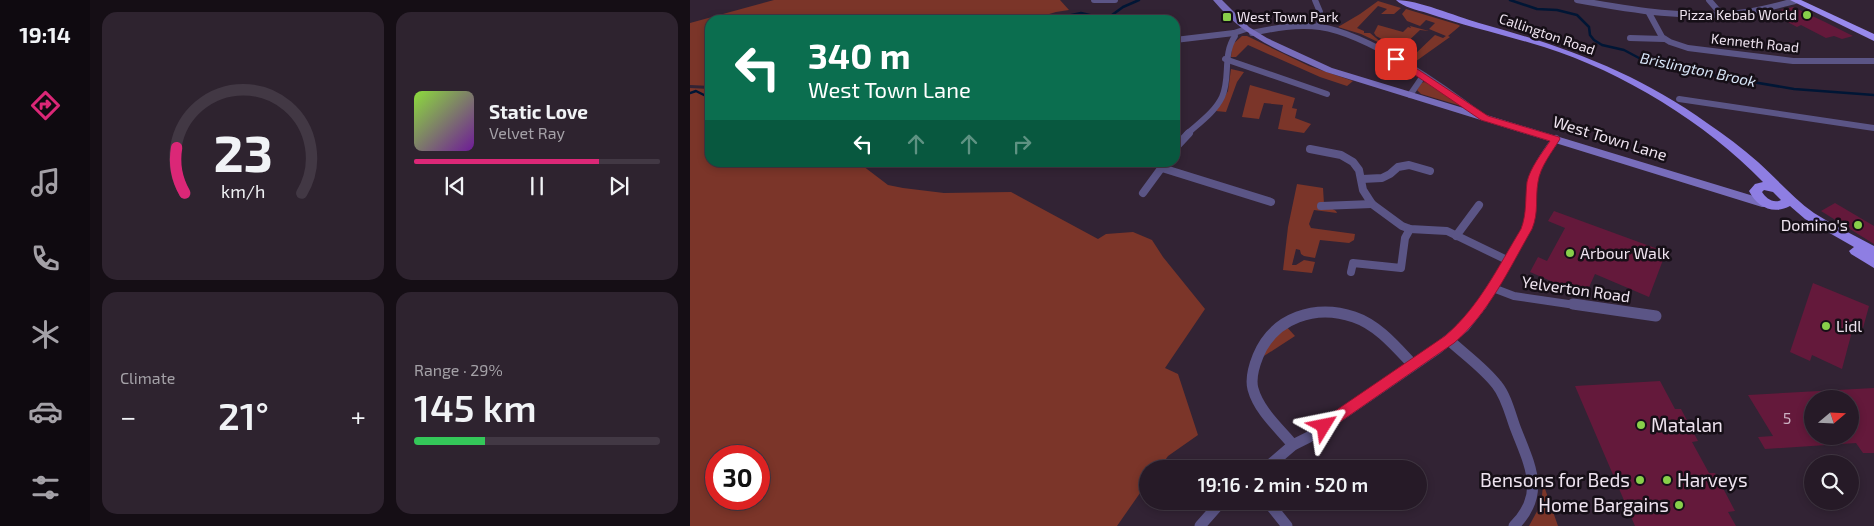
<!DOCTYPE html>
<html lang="en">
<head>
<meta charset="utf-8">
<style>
  :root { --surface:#261a27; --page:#2e232f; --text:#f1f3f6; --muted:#a4a1a7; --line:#423844; --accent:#db2777 }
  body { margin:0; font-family:"Exo 2",sans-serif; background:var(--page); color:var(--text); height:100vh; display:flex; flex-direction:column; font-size:19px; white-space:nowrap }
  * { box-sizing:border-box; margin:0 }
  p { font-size:16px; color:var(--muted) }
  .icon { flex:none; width:28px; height:28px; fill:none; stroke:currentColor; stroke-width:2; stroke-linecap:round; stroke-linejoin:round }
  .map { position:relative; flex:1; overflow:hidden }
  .sheet { display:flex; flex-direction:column; gap:12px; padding:12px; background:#150e15; width:600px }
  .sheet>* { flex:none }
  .top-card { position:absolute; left:15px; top:15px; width:475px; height:152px; border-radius:15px; box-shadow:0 2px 8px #0003,0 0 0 1px var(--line); background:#0b6e4f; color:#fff; overflow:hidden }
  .needle { width:32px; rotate:71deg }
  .controls { position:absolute; left:1114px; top:390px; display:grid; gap:10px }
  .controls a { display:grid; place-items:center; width:55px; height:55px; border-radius:50%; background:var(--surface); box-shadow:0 2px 8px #0003,0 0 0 1px var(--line); font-size:25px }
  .speed { position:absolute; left:15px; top:445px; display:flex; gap:10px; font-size:25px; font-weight:700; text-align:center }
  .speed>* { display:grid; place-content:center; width:65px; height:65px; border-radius:50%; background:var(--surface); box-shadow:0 2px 8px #0003,0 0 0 1px var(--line); line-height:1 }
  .speed .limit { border:8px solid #d22; background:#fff; color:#111 }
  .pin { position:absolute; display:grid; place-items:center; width:42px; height:42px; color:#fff; margin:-21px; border-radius:10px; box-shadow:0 2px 8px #0006 }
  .me { position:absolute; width:55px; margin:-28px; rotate:55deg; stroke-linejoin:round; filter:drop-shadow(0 0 4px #0008) }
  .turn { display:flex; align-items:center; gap:18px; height:105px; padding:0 20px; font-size:22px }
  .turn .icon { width:65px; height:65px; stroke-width:2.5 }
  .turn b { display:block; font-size:35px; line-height:42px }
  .lanes { display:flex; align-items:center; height:48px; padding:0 20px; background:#0003; justify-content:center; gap:25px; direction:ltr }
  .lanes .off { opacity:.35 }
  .big { font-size:38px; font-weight:600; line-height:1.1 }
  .sheet .card { flex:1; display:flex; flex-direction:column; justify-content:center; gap:8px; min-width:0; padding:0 18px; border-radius:15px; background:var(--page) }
  .sheet .dial { align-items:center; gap:0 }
  .dial svg { height:130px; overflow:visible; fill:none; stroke:var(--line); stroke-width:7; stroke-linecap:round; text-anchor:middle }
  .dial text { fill:var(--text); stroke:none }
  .song { display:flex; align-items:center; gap:15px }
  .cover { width:60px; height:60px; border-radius:8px; background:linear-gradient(135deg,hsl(90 70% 55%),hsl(280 70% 35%)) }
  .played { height:5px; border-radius:2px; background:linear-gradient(90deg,var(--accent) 75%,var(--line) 75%) }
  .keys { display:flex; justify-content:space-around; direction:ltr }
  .heat { display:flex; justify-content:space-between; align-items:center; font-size:28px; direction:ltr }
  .charge { height:8px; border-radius:4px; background:linear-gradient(90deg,#34c759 29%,var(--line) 0) }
  .sheet .tiles { flex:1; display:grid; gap:12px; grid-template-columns:repeat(2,1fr) }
  .trip { position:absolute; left:449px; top:460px; width:288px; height:50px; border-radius:25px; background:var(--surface); box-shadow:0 2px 8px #0003,0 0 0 1px var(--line); font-weight:600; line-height:50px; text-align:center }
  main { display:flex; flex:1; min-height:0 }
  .menu { display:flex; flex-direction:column; width:90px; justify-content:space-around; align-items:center; background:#0f0a10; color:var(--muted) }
  .menu .icon { width:35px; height:35px }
  .menu .selected { color:var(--accent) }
  .menu b { font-size:22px; color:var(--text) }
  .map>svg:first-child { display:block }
  .green { fill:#7b3529; fill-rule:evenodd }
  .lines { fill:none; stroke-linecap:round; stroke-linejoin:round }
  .stream { stroke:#001635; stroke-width:2.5 }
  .building { fill:#64193b; fill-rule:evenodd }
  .minor-far2 { stroke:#5b5586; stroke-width:6 }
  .minor-far1 { stroke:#5b5586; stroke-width:8 }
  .minor { stroke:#5b5586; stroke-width:11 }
  .secondary { fill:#786dbb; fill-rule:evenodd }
  .primary { fill:#8e7ee3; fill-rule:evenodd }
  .trunk { fill:#9889ec; fill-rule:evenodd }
  .route { fill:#e11d48; stroke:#92132f }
  .poi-dot { fill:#88cf4a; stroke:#160f17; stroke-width:2 }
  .labels { text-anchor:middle; stroke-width:5; stroke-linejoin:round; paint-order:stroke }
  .far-poi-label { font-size:14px; fill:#eee3ef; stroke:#160f17; text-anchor:end }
  .far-street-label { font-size:14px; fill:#eee3ef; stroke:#160f17 }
  .far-water-label { font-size:15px; font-style:italic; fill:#d8e6f8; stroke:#160f17 }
  .street-label { font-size:16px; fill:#eee3ef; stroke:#160f17 }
  .poi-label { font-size:16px; fill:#eee3ef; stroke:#160f17; text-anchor:start }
  .near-number-label { font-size:16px; fill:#ccb0c2 }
  .near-poi-label { font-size:19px; fill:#eee3ef; stroke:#160f17; text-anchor:start }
</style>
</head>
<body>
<main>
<nav class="menu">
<b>19:14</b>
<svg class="icon selected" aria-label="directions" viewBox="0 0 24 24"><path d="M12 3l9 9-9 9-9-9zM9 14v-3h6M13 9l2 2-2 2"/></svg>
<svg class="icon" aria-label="music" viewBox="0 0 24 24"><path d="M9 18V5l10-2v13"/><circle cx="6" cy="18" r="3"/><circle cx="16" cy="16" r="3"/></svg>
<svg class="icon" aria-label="phone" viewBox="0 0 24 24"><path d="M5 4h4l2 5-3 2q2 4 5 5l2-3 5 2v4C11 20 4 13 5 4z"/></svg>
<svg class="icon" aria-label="climate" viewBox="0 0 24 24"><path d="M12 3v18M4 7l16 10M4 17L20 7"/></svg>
<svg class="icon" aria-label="car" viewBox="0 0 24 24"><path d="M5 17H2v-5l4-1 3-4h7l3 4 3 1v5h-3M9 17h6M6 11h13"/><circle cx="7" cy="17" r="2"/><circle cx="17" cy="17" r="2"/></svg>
<svg class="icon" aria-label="filters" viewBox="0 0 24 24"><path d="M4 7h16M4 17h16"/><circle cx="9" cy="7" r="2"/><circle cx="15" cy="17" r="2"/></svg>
</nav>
<section class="sheet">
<div class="tiles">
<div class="card dial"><svg viewBox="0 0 100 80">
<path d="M14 69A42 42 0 1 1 86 69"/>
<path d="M14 69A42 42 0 0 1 9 41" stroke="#db2777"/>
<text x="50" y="56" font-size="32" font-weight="700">23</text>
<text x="50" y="72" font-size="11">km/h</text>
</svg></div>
<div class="card">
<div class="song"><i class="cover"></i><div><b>Static Love</b><p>Velvet Ray</p></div></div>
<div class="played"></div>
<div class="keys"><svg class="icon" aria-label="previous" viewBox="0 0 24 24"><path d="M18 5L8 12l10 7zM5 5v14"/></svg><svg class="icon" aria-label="pause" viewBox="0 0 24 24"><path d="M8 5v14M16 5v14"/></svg><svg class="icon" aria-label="next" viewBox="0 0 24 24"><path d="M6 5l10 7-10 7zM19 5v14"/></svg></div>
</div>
<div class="card"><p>Climate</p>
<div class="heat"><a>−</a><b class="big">21°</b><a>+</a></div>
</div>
<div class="card"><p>Range · 29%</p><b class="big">145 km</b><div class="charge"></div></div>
</div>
</section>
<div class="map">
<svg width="1184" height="526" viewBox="0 0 1184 526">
  <rect width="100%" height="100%" fill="#322334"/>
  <g class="green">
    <polygon points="84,0 370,0 379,10 366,12 339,20 20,20 20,86 0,85 0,23"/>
    <polygon points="688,1 711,8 704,14 691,14 697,9 688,6 667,28 674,31 674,33 680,33 692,43 690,43 671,34 648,27 670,14"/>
    <polygon points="716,9 769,25 770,26 758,36 760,37 722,64 692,45 696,44 723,56 745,35 753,38 756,36 739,29 745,23 736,20 730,26 717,21 712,14"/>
    <polygon points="688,25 713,32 718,27 721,28 720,26 739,31 730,30 710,49 686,36 684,33"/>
    <polygon points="552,36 557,36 619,66 663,81 657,86 630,77 558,45 546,57 541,57 542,45"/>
    <polygon points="541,69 554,72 547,82 536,112 526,111 538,91"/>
    <polygon points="734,82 739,84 778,108 731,94 727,90 731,83"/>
    <polygon points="560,85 605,98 602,108 607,109 605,118 621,124 614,133 588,129 593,105 574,103 569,119 552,117"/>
    <path d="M0 88 20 89V162L171 163 173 166 198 185 213 188 254 193 321 192 408 239 416 234 443 232 462 240 473 257 515 309 475 368 488 374 508 435 478 456 469 469H458L457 483 427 526H0ZM26 456H69V499H26Z"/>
    <polygon points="607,184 633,188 634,204 646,211 647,213 624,210 619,224 621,228 665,234 664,240 659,243 630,240 625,258 614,256 611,254 610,250 606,249 602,265 606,265 614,260 625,262 622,273 593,270 598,227"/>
    <polygon points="595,325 605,336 574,356 577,346"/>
    <polygon points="853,486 854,486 868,526 839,526 851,504"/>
  </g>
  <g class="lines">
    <g class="stream">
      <polyline points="820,0 847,9 867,10 887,15 899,27 900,35 904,40 912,45 934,50 949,58 973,59 987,67 1009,73 1104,89 1184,95"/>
      <polyline points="358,20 391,13 408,17 422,15 433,7 449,0"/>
      <polyline points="0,93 6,91 16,96 20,95"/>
    </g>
  </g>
  <g class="building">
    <polygon points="1103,7 1135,22 1163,36 1152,39 1144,36 1136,38 1111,25 1107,27 1088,17 1097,14 1090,10"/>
    <polygon points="1145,203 1184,226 1184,244 1131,211"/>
    <polygon points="864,211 976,252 959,297 905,274 895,296 840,272 848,257 857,261 875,228 858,221"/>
    <polygon points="1123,283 1179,306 1173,328 1164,324 1152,369 1122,355 1120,361 1100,352"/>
    <polygon points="970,381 985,409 991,409 1008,441 1002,442 1019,473 1025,473 1045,511 1038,512 1046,526 945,526 885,386"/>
    <path d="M1184 388V453H1173L1166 443 1075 449 1068 437 1083 436 1058 395ZM1122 399H1160V436H1122Z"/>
  </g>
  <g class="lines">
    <g class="minor-far2">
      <polyline points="404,0 425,0"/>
      <polyline points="625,0 630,12 629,26"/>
      <path d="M887 0C942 10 1000 20 1056 12 1072 10 1089 5 1105 1"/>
      <polyline points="1019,0 1031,14"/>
      <polyline points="959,13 972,37 980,42 998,48 1103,61 1184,61"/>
      <polyline points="425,20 430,18 433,20"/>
      <path d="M562 33C585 28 607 24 630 27 679 34 755 88 794 118"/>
      <polyline points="940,38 974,39"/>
      <polyline points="485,40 544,33 556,29"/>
      <polyline points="535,59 637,94"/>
      <polyline points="720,95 733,76"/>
      <polyline points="989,99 1184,128"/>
      <path d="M497 134C509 123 525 112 532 97 541 77 532 55 545 36L544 33"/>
    </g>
    <g class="minor-far1">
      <polyline points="485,148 499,133"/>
      <polyline points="620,149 651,155 663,162 669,170 673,190 682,204 712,226 720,229 757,231 819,261"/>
      <polyline points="472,168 581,202"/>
      <polyline points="672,179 692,178 700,174 708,167 719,165 740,171"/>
      <polyline points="453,193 475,163"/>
      <polyline points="631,206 682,204"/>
      <polyline points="766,236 789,205"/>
      <polyline points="661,272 663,263 711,268 715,238 720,229"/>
      <polyline points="803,288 824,296 892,306"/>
      <path d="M791 306 836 229C841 216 839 203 841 189 843 170 855 154 866 139"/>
    </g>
    <g class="minor">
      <polyline points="883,304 966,316"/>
      <path d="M759 340C774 354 794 368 807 385 816 396 820 413 825 427 839 464 857 493 824 526"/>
      <path d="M603 445C589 428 569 411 563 389 560 378 564 366 568 356 584 317 626 304 664 317 688 325 706 347 723 365"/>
      <polyline points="575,469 603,445 619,437 747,349 774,327 792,304"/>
      <polyline points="577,501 597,526"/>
      <polyline points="510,526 532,501"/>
    </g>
    <path class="secondary" d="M523 0H532L559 27 577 38 642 68 1080 201 1082 204 1080 207H1072L636 72C591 51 555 39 523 0Z"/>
    <path class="primary" d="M706 0C728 0 765 16 789 23 873 46 946 72 1017 123 1035 135 1052 148 1068 162 1087 179 1103 198 1124 213 1143 225 1164 235 1184 246V268L1161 254 1159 251 1164 247 1115 219 1100 206C1083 215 1067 207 1059 191L1065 184 1073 182C1016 123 933 72 854 47 815 35 775 26 737 13 727 10 713 7 706 0ZM1074 190 1083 192 1091 200C1083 204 1076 198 1072 192Z"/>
    <polygon class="trunk" points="1100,0 1111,0 1184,34 1184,41"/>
  </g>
  <path class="route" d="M703 57H709L798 116 869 137 870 139C862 152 850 167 848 182 845 199 849 212 842 229 819 269 799 313 764 343L634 433 629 431 627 426 629 422 755 336C789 307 808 267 831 229 837 213 835 199 837 182 840 168 852 153 860 141L791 120 703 60Z"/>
  <g class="poi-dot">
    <circle cx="1117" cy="15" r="5"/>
    <rect x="532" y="12" width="10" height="10" rx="2.5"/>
    <circle cx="1168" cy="225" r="5"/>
    <circle cx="880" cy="253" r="5"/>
    <circle cx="1136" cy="326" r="5"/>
    <circle cx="951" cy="425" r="5"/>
    <circle cx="950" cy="480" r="5"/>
    <circle cx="977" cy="480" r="5"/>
    <circle cx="989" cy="505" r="5"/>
  </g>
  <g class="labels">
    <g class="far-poi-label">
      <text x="1107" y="20">Pizza Kebab World</text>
      <text x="547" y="22" text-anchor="start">West Town Park</text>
    </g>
    <g class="far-street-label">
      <text transform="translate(857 34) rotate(19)" y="5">Callington Road</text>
      <text transform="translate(1065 43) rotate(6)" y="5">Kenneth Road</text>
    </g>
    <g class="far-water-label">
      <text transform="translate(1008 70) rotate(12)" y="5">Brislington Brook</text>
    </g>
    <g class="street-label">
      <text transform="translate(920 138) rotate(17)" y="6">West Town Lane</text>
      <text transform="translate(886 289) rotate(8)" y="6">Yelverton Road</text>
    </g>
    <g class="poi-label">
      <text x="1158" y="231" text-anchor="end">Domino's</text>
      <text x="890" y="259">Arbour Walk</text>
      <text x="1146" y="332">Lidl</text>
    </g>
    <g class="near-number-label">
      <text x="1097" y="424">5</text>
    </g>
    <g class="near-poi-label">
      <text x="961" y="432">Matalan</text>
      <text x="940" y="487" text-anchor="end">Bensons for Beds</text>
      <text x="987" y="487">Harveys</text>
      <text x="979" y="512" text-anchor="end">Home Bargains</text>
    </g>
  </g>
</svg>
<div class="controls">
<a><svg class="needle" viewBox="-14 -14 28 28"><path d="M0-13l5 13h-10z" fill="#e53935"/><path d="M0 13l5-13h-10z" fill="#a4a1a7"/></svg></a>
<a><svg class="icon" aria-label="search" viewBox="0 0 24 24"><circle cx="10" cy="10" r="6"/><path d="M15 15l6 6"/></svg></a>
</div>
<div class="speed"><div class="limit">30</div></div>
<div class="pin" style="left:706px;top:59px;background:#d93025"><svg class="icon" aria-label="arrive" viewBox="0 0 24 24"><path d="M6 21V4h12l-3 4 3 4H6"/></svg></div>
<svg class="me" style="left:634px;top:426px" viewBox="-20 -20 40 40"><path d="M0-17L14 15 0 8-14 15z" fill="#e11d48" stroke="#fff" stroke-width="4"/></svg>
<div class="trip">19:16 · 2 min · 520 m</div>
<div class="top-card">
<div class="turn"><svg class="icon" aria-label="left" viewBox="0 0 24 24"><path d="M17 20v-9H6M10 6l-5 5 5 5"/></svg><div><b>340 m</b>West Town Lane</div></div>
<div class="lanes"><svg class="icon" aria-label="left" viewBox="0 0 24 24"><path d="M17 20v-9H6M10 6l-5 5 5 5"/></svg><svg class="icon off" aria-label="ahead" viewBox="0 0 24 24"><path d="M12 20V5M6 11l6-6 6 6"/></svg><svg class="icon off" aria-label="ahead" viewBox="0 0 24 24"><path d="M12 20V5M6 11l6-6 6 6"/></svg><svg class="icon off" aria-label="right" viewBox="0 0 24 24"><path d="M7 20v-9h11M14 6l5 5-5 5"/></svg></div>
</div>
</div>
</main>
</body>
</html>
